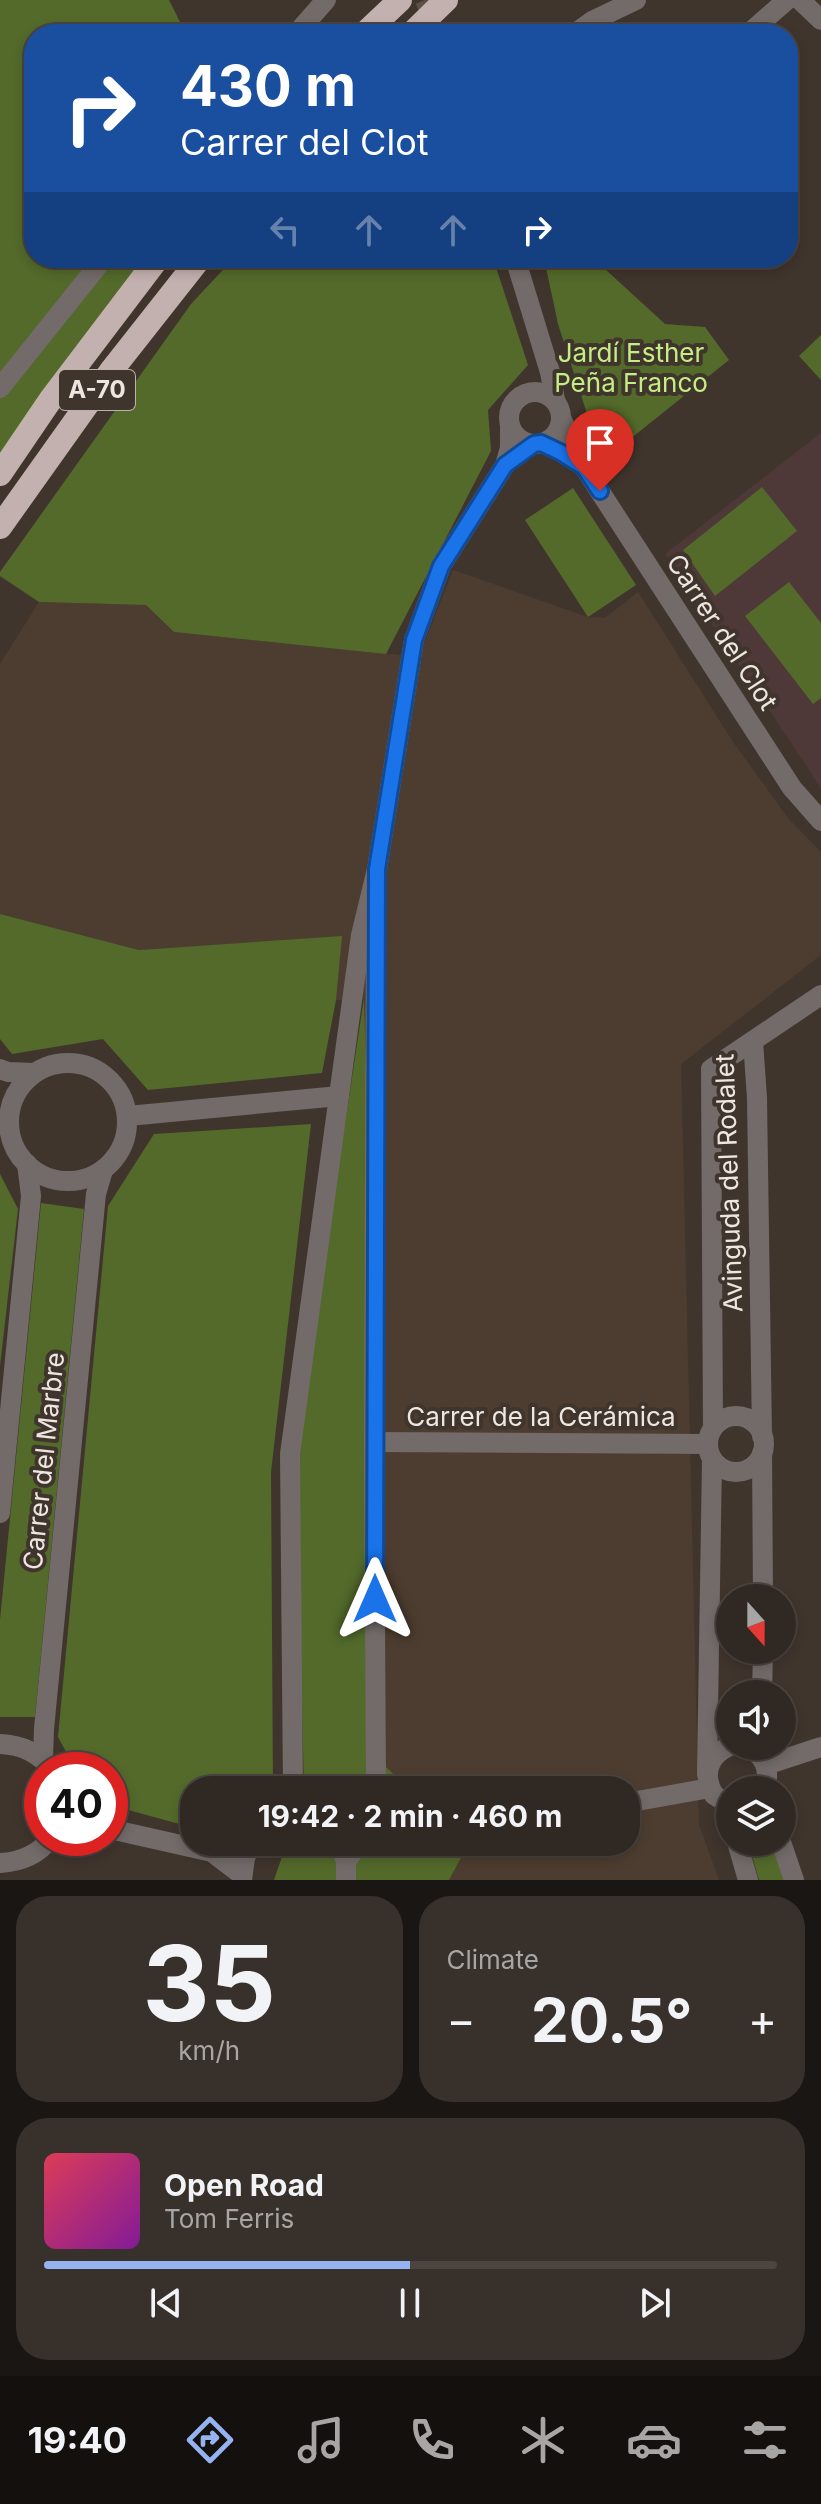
<!DOCTYPE html>
<html lang="en">
<head>
<meta charset="utf-8">
<style>
  :root { --surface:#302822; --page:#38302a; --text:#f1f3f6; --muted:#a8a6a5; --line:#4b4440; --accent:#95b2f1 }
  body { margin:0; font-family:Inter,sans-serif; background:var(--page); color:var(--text); height:100vh; display:flex; flex-direction:column; font-size:30px; white-space:nowrap }
  * { box-sizing:border-box; margin:0 }
  p { font-size:26px; color:var(--muted) }
  .icon { flex:none; width:44px; height:44px; fill:none; stroke:currentColor; stroke-width:2; stroke-linecap:round; stroke-linejoin:round }
  .map { position:relative; height:1880px; overflow:hidden }
  .details { display:flex; flex-direction:column; gap:16px; padding:16px; background:#1a1613; flex:1 }
  .details>* { flex:none }
  .banner { position:absolute; left:24px; top:24px; width:774px; height:244px; border-radius:32px; box-shadow:0 4px 12px #0003,0 0 0 2px var(--line); background:#1a4fa0; color:#fff; overflow:hidden }
  .needle { width:52px; rotate:159deg }
  .buttons { position:absolute; left:716px; top:1584px; display:grid; gap:16px }
  .buttons a { display:grid; place-items:center; width:80px; height:80px; border-radius:50%; background:var(--surface); box-shadow:0 4px 12px #0003,0 0 0 2px var(--line); font-size:40px }
  .speed { position:absolute; left:24px; top:1752px; display:flex; gap:16px; font-size:40px; font-weight:700; text-align:center }
  .speed>* { display:grid; place-content:center; width:104px; height:104px; border-radius:50%; background:var(--surface); box-shadow:0 4px 12px #0003,0 0 0 2px var(--line); line-height:1 }
  .speed .limit { border:12px solid #d22; background:#fff; color:#111 }
  .pin { position:absolute; display:grid; place-items:center; width:68px; height:68px; color:#fff; margin:-82px -34px; border-radius:50% 50% 50% 0; rotate:-45deg; box-shadow:0 0 8px #0007 }
  .pin .icon { rotate:45deg }
  .me { position:absolute; width:88px; margin:-44px; rotate:0deg; stroke-linejoin:round; filter:drop-shadow(0 0 6px #0008) }
  .turn { display:flex; align-items:center; gap:28px; height:168px; padding:0 24px; font-size:36px }
  .turn .icon { width:104px; height:104px; stroke-width:2.5 }
  .turn b { display:block; font-size:56px; line-height:68px }
  .lanes { display:flex; align-items:center; height:76px; padding:0 24px; background:#0003; justify-content:center; gap:40px; direction:ltr }
  .lanes .off { opacity:.35 }
  .big { font-size:60px; font-weight:700; line-height:1.1 }
  .details .widget { flex:1; display:flex; flex-direction:column; justify-content:center; gap:12px; min-width:0; padding:0 28px; border-radius:32px; background:var(--page) }
  .details .dial { align-items:center; gap:0 }
  .dial b { font-size:104px; line-height:1 }
  .song { display:flex; align-items:center; gap:24px }
  .cover { width:96px; height:96px; border-radius:12px; background:linear-gradient(135deg,hsl(350 70% 55%),hsl(290 70% 35%)) }
  .played { height:8px; border-radius:4px; background:linear-gradient(90deg,var(--accent) 50%,var(--line) 50%) }
  .keys { display:flex; justify-content:space-around; direction:ltr }
  .heat { display:flex; justify-content:space-between; align-items:center; font-size:44px; direction:ltr }
  .details .tiles { flex:1; display:grid; gap:16px; grid-template-columns:1fr 1fr }
  .widget:last-child { grid-column:span 2 }
  .trip { position:absolute; left:180px; top:1776px; width:460px; height:80px; border-radius:32px; background:var(--surface); box-shadow:0 4px 12px #0003,0 0 0 2px var(--line); font-weight:700; line-height:80px; text-align:center }
  .tab-bar { display:flex; height:128px; justify-content:space-around; align-items:center; background:#13100e; color:var(--muted) }
  .tab-bar .icon { width:56px; height:56px }
  .tab-bar .active { color:var(--accent) }
  .tab-bar b { font-size:36px; color:var(--text) }
  .map>svg:first-child { display:block }
  .built { fill:#4d3d30 }
  .education { fill:#4e3938 }
  .green { fill:#536a2b }
  .lines { fill:none; stroke-linecap:round; stroke-linejoin:round }
  .minor-tunnel { stroke:#5a5048; stroke-width:20; stroke-dasharray:20 10; stroke-linecap:butt }
  .minor { stroke:#726b6a; stroke-width:20 }
  .tertiary { stroke:#726b6a; stroke-width:20 }
  .motorway { stroke:#c3b1af; stroke-width:24 }
  .route-casing { stroke:#114b97; stroke-width:20 }
  .route { stroke:#1a73e8; stroke-width:14 }
  .labels { text-anchor:middle; stroke-width:8; stroke-linejoin:round; paint-order:stroke }
  .shield { fill:#40352d; stroke:#bab2ab; stroke-width:2 }
  .shield-label { font-size:24px; font-weight:bold; fill:#eee7e1 }
  .park-label { font-size:26px; fill:#c4ed83; stroke:#40352d }
  .street-label { font-size:26px; fill:#eee7e1; stroke:#40352d }
</style>
</head>
<body>
<div class="map">
<svg width="821" height="1880" viewBox="0 0 821 1880">
  <rect width="100%" height="100%" fill="#40352d"/>
  <polygon class="built" points="453,570 588,617 605,618 638,592 733,742 788,818 821,852 821,955 681,1064 699,1825 719,1880 449,1880 468,1845 466,1842 626,1842 626,1790 410,1790 386,1768 364,999 336,1000 341,937 139,950 0,914 0,664 39,602 146,605 174,632 419,657"/>
  <polygon class="education" points="821,433 821,788 665,554"/>
  <g class="green">
    <polygon points="0,0 169,0 186,34 34,34 34,258 147,258 0,475"/>
    <polygon points="234,258 493,258 528,365 488,410 491,451 386,654 174,632 146,605 39,602 0,576 0,572 191,304"/>
    <polygon points="544,258 593,258 665,324 705,327 729,360 610,455 590,423 558,324"/>
    <polygon points="821,335 821,380 799,356"/>
    <polygon points="762,487 797,531 715,596 683,550"/>
    <polygon points="573,488 636,585 588,617 525,520"/>
    <polygon points="789,582 821,623 821,698 813,704 745,616"/>
    <polygon points="0,914 139,950 342,936 336,1000 322,1073 148,1090 103,1039 12,1054 0,1039"/>
    <polygon points="364,998 386,1767 410,1790 304,1790 296,1448"/>
    <polygon points="311,1124 271,1472 273,1790 194,1790 194,1828 110,1805 110,1770 76,1770 58,1737 108,1206 154,1134"/>
    <polygon points="0,1174 18,1209 0,1366"/>
    <polygon points="41,1203 84,1209 35,1717 0,1717 0,1620"/>
    <polygon points="287,1842 466,1842 468,1845 449,1880 274,1880"/>
    <polygon points="748,1842 781,1842 793,1880 759,1880"/>
  </g>
  <g class="lines">
    <polyline class="minor-tunnel" points="425,0 439,34"/>
    <g class="minor">
      <polyline points="800,0 821,20"/>
      <polyline points="296,34 326,0"/>
      <polyline points="748,34 787,0"/>
      <polyline points="0,388 104,258"/>
      <circle cx="68" cy="1122" r="59"/>
      <polyline points="0,1069 8,1072 34,1073"/>
      <polyline points="128,1116 339,1096"/>
      <polyline points="374,1442 707,1444"/>
      <polyline points="0,1513 31,1196 27,1164"/>
      <path d="M0 1744C23 1745 38 1753 53 1770"/>
      <polyline points="43,1759 44,1729 96,1194 103,1170"/>
      <polyline points="766,1765 821,1747"/>
      <polyline points="110,1829 212,1852 242,1875"/>
      <path d="M0 1863C21 1862 38 1855 51 1838"/>
    </g>
    <g class="tertiary">
      <polyline points="574,34 592,21 636,0"/>
      <polyline points="515,258 550,372 555,400"/>
      <circle cx="535" cy="418" r="26"/>
      <polyline points="562,420 584,467 792,788 821,821"/>
      <polyline points="753,1041 757,1098 762,1436"/>
      <circle cx="736" cy="1444" r="28"/>
      <polyline points="713,1428 711,1069 821,995"/>
      <polyline points="762,1453 763,1598"/>
      <polyline points="762,1694 763,1650"/>
      <path d="M730 1746C708 1755 702 1775 714 1795L730 1805"/>
      <path d="M743 1746C764 1752 772 1771 764 1790"/>
      <polyline points="707,1774 712,1460"/>
      <polyline points="293,1790 290,1454 361,935 377,869 414,640 441,566 505,465 510,448 510,426"/>
      <polyline points="345,1790 359,1786 377,1788"/>
      <polyline points="376,1790 374,1442 376,905"/>
      <polyline points="626,1803 710,1788"/>
      <polyline points="338,1842 346,1861 346,1880"/>
      <polyline points="737,1842 748,1880"/>
      <polyline points="781,1842 794,1880"/>
      <polyline points="346,1861 361,1842"/>
      <polyline points="242,1880 245,1858 252,1842"/>
    </g>
    <g class="motorway">
      <polyline points="364,34 400,0"/>
      <polyline points="411,34 446,0"/>
      <polyline points="0,474 51,399 158,258"/>
      <polyline points="0,527 111,371 200,258"/>
    </g>
  </g>
  <g class="lines">
    <defs>
      <polyline id="route" points="375,1599 377,869 414,640 441,566 505,465 534,444 541,443 562,453 584,467 600,491"/>
    </defs>
    <use href="#route" class="route-casing"/>
    <use href="#route" class="route"/>
  </g>
  <g class="labels">
    <rect class="shield" x="59" y="370" width="76" height="40" rx="6"/>
    <g class="shield-label">
      <text x="97" y="398">A-70</text>
    </g>
    <g class="park-label">
      <text x="631" y="362">Jardí Esther<tspan x="631" dy="30">Peña Franco</tspan></text>
    </g>
    <g class="street-label">
      <text transform="translate(722 632) rotate(57)" y="9">Carrer del Clot</text>
      <text transform="translate(729 1183) rotate(-92)" y="9">Avinguda del Rodalet</text>
      <text x="541" y="1426">Carrer de la Cerámica</text>
      <text transform="translate(44 1461) rotate(-84)" y="9">Carrer del Marbre</text>
    </g>
  </g>
</svg>
<div class="buttons">
<a><svg class="needle" viewBox="-14 -14 28 28"><path d="M0-13l5 13h-10z" fill="#e53935"/><path d="M0 13l5-13h-10z" fill="#a8a6a5"/></svg></a>
<a><svg class="icon" aria-label="sound" viewBox="0 0 24 24"><path d="M4 9h4l5-4v14l-5-4H4zM17 9q2 3 0 6"/></svg></a>
<a><svg class="icon" aria-label="layers" viewBox="0 0 24 24"><path d="M12 4l9 5-9 5-9-5zM3 14l9 5 9-5"/></svg></a>
</div>
<div class="speed"><div class="limit">40</div></div>
<div class="pin" style="left:600px;top:491px;background:#d93025"><svg class="icon" aria-label="arrive" viewBox="0 0 24 24"><path d="M6 21V4h12l-3 4 3 4H6"/></svg></div>
<svg class="me" style="left:375px;top:1599px" viewBox="-20 -20 40 40"><path d="M0-17L14 15 0 8-14 15z" fill="#1a73e8" stroke="#fff" stroke-width="4"/></svg>
<div class="trip">19:42 · 2 min · 460 m</div>
<div class="banner">
<div class="turn"><svg class="icon" aria-label="right" viewBox="0 0 24 24"><path d="M7 20v-9h11M14 6l5 5-5 5"/></svg><div><b>430 m</b>Carrer del Clot</div></div>
<div class="lanes"><svg class="icon off" aria-label="left" viewBox="0 0 24 24"><path d="M17 20v-9H6M10 6l-5 5 5 5"/></svg><svg class="icon off" aria-label="ahead" viewBox="0 0 24 24"><path d="M12 20V5M6 11l6-6 6 6"/></svg><svg class="icon off" aria-label="ahead" viewBox="0 0 24 24"><path d="M12 20V5M6 11l6-6 6 6"/></svg><svg class="icon" aria-label="right" viewBox="0 0 24 24"><path d="M7 20v-9h11M14 6l5 5-5 5"/></svg></div>
</div>
</div>
<section class="details">
<div class="tiles">
<div class="widget dial"><b>35</b><p>km/h</p></div>
<div class="widget"><p>Climate</p>
<div class="heat"><a>−</a><b class="big">20.5°</b><a>+</a></div>
</div>
<div class="widget">
<div class="song"><i class="cover"></i><div><b>Open Road</b><p>Tom Ferris</p></div></div>
<div class="played"></div>
<div class="keys"><svg class="icon" aria-label="previous" viewBox="0 0 24 24"><path d="M18 5L8 12l10 7zM5 5v14"/></svg><svg class="icon" aria-label="pause" viewBox="0 0 24 24"><path d="M8 5v14M16 5v14"/></svg><svg class="icon" aria-label="next" viewBox="0 0 24 24"><path d="M6 5l10 7-10 7zM19 5v14"/></svg></div>
</div>
</div>
</section>
<nav class="tab-bar">
<b>19:40</b>
<svg class="icon active" aria-label="directions" viewBox="0 0 24 24"><path d="M12 3l9 9-9 9-9-9zM9 14v-3h6M13 9l2 2-2 2"/></svg>
<svg class="icon" aria-label="music" viewBox="0 0 24 24"><path d="M9 18V5l10-2v13"/><circle cx="6" cy="18" r="3"/><circle cx="16" cy="16" r="3"/></svg>
<svg class="icon" aria-label="phone" viewBox="0 0 24 24"><path d="M5 4h4l2 5-3 2q2 4 5 5l2-3 5 2v4C11 20 4 13 5 4z"/></svg>
<svg class="icon" aria-label="climate" viewBox="0 0 24 24"><path d="M12 3v18M4 7l16 10M4 17L20 7"/></svg>
<svg class="icon" aria-label="car" viewBox="0 0 24 24"><path d="M5 17H2v-5l4-1 3-4h7l3 4 3 1v5h-3M9 17h6M6 11h13"/><circle cx="7" cy="17" r="2"/><circle cx="17" cy="17" r="2"/></svg>
<svg class="icon" aria-label="filters" viewBox="0 0 24 24"><path d="M4 7h16M4 17h16"/><circle cx="9" cy="7" r="2"/><circle cx="15" cy="17" r="2"/></svg>
</nav>
</body>
</html>
